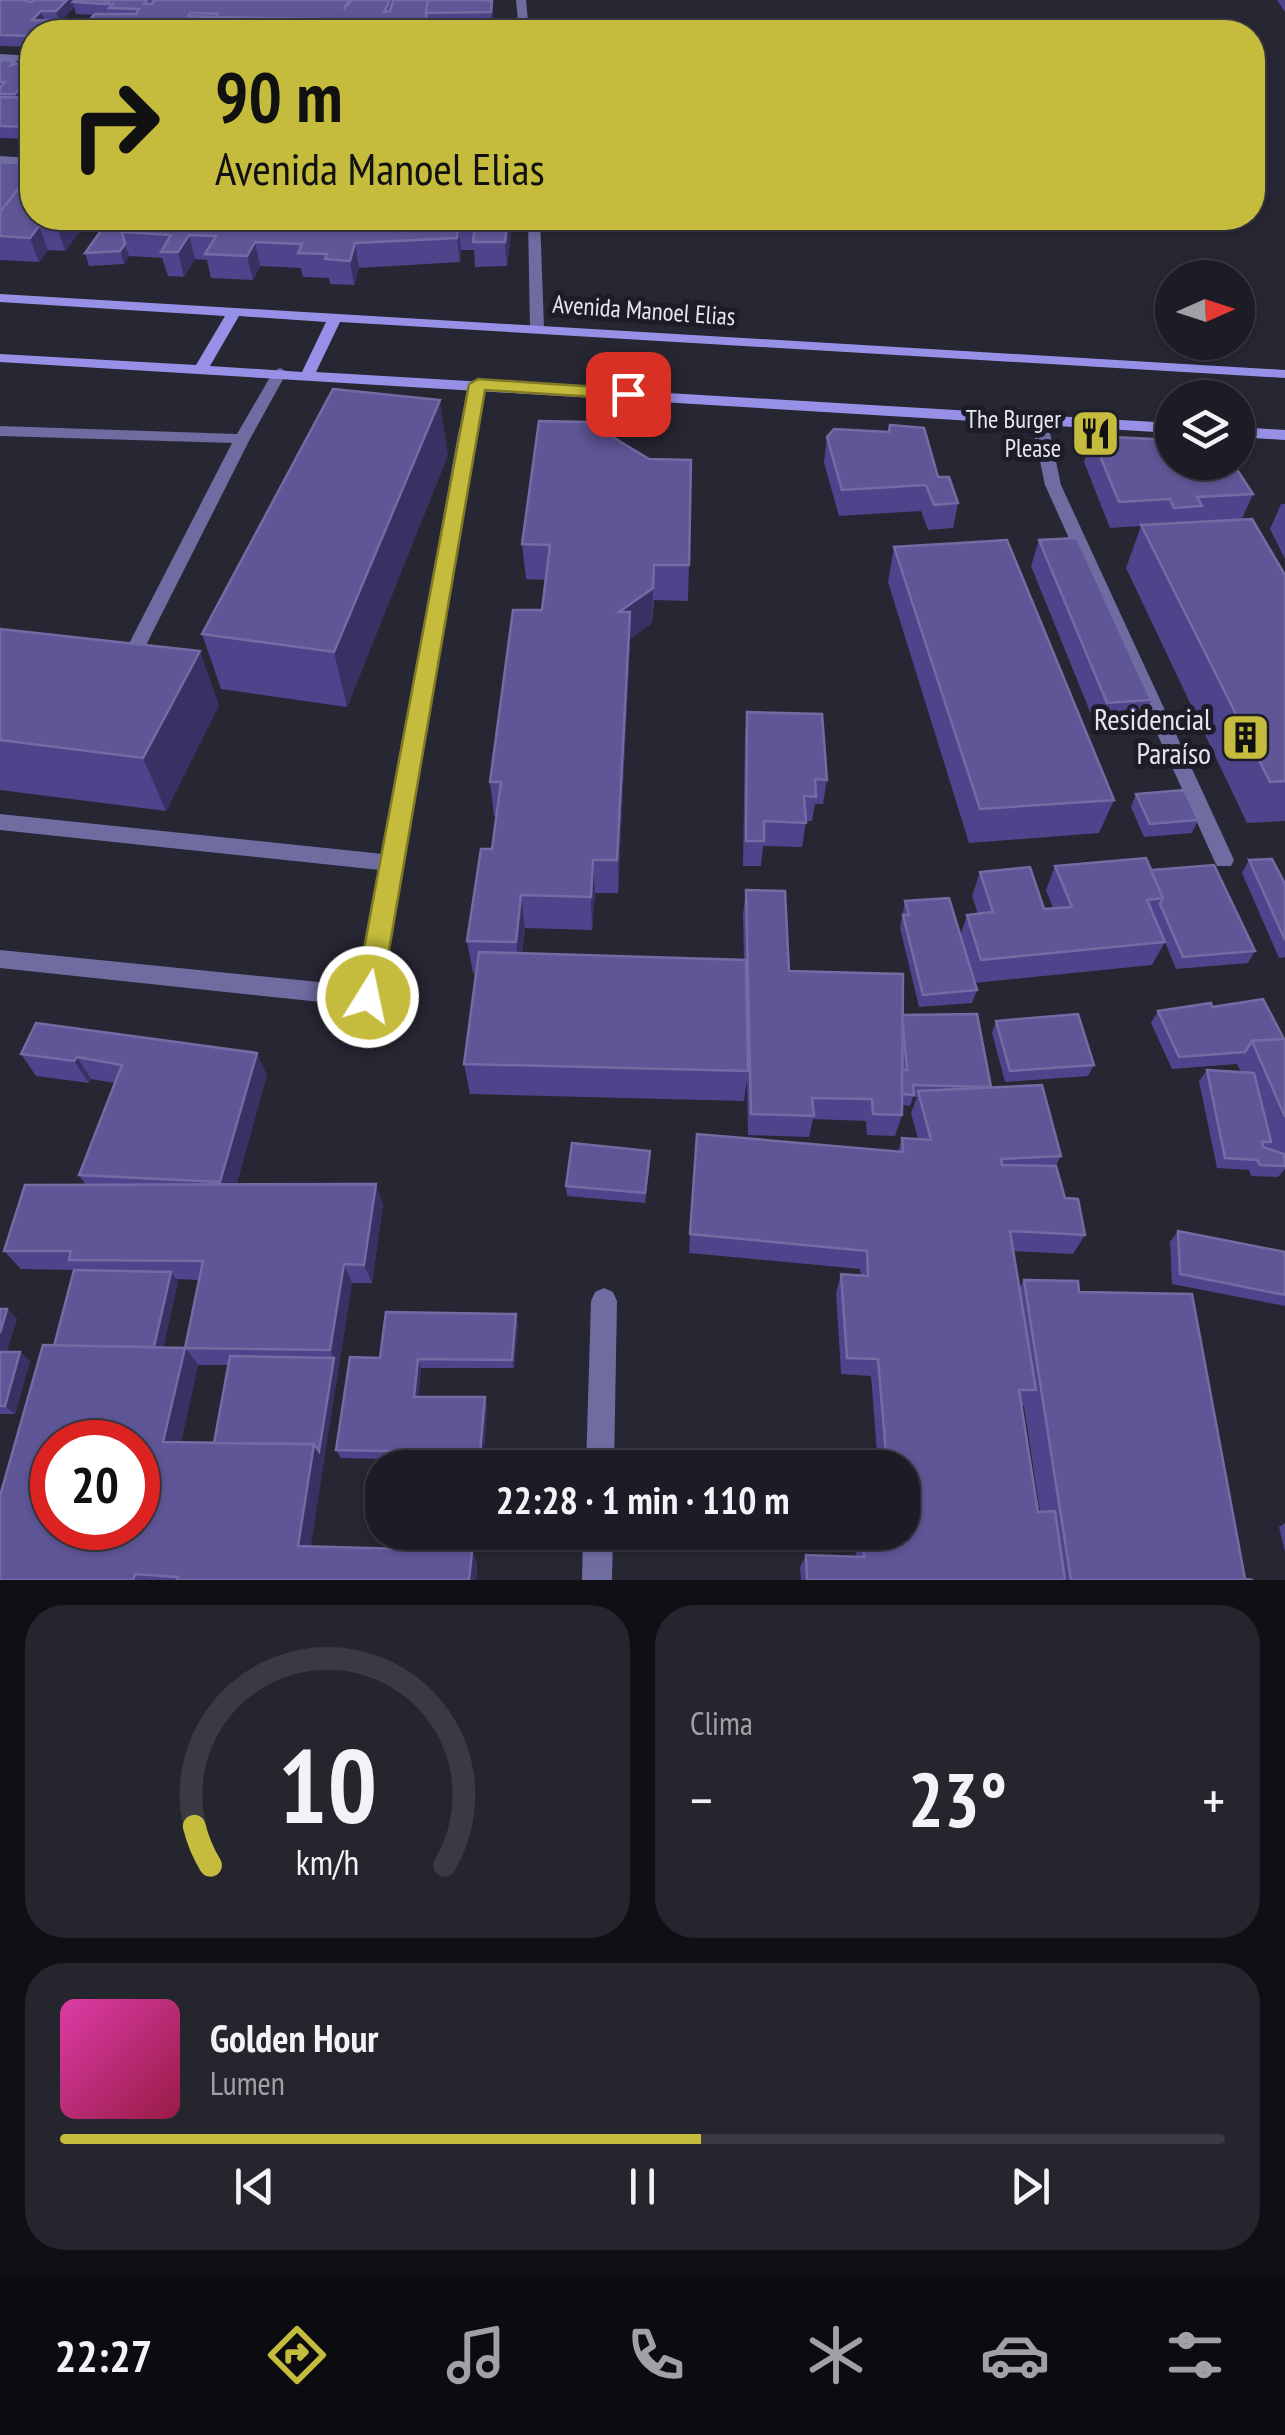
<!DOCTYPE html>
<html lang="pt">
<head>
<meta charset="utf-8">
<style>
  :root { --surface:#1d1c26; --page:#25252e; --text:#f1f3f6; --muted:#a0a1a7; --line:#3b3a43; --accent:#c5bc3d }
  body { margin:0; font-family:"PT Sans Narrow",sans-serif; background:var(--page); color:var(--text); height:100vh; display:flex; flex-direction:column; font-size:38px; white-space:nowrap }
  * { box-sizing:border-box; margin:0 }
  p { font-size:32px; color:var(--muted) }
  .icon { flex:none; width:55px; height:55px; fill:none; stroke:currentColor; stroke-width:2; stroke-linecap:round; stroke-linejoin:round }
  .map { position:relative; height:1580px; overflow:hidden }
  .details { display:flex; flex-direction:column; gap:25px; padding:25px; background:#100f15; flex:1 }
  .details>* { flex:none }
  .top-card { position:absolute; left:20px; top:20px; width:1245px; height:210px; border-radius:40px; box-shadow:0 2px 8px #0004,0 0 0 2px var(--line); background:#c5bc3d; color:#111; overflow:hidden }
  .needle { width:65px; rotate:87deg }
  .controls { position:absolute; left:1155px; top:260px; display:grid; gap:20px }
  .controls a { display:grid; place-items:center; width:100px; height:100px; border-radius:50%; background:var(--surface); box-shadow:0 2px 8px #0004,0 0 0 2px var(--line); font-size:50px }
  .speed { position:absolute; left:30px; top:1420px; display:flex; gap:20px; font-size:50px; font-weight:700; text-align:center }
  .speed>* { display:grid; place-content:center; width:130px; height:130px; border-radius:50%; background:var(--surface); box-shadow:0 2px 8px #0004,0 0 0 2px var(--line); line-height:1 }
  .speed .limit { border:15px solid #d22; background:#fff; color:#111 }
  .pin { position:absolute; display:grid; place-items:center; width:85px; height:85px; color:#fff; margin:-42px; border-radius:20px; box-shadow:0 5px 15px #0006 }
  .me { position:absolute; width:110px; margin:-55px; rotate:10deg; stroke-linejoin:round; filter:drop-shadow(0 0 8px #0008) }
  .turn { display:flex; align-items:center; gap:35px; height:210px; padding:0 30px; font-size:45px }
  .turn .icon { width:130px; height:130px; stroke-width:2.5 }
  .turn b { display:block; font-size:70px; line-height:85px }
  .big { font-size:75px; font-weight:600; line-height:1.1 }
  .details .card { flex:1; display:flex; flex-direction:column; justify-content:center; gap:15px; min-width:0; padding:0 35px; border-radius:40px; background:var(--page) }
  .details .dial { align-items:center; gap:0 }
  .dial svg { height:260px; overflow:visible; fill:none; stroke:var(--line); stroke-width:7; stroke-linecap:round; text-anchor:middle }
  .dial text { fill:var(--text); stroke:none }
  .song { display:flex; align-items:center; gap:30px }
  .cover { width:120px; height:120px; border-radius:15px; background:linear-gradient(135deg,hsl(320 70% 55%),hsl(340 70% 35%)) }
  .played { height:10px; border-radius:5px; background:linear-gradient(90deg,var(--accent) 55%,var(--line) 55%) }
  .keys { display:flex; justify-content:space-around; direction:ltr }
  .heat { display:flex; justify-content:space-between; align-items:center; font-size:55px; direction:ltr }
  .details .tiles { flex:1; display:grid; gap:25px; grid-template-columns:1fr 1fr }
  .card:last-child { grid-column:span 2 }
  .trip { position:absolute; left:365px; top:1450px; width:555px; height:100px; border-radius:40px; background:var(--surface); box-shadow:0 2px 8px #0004,0 0 0 2px var(--line); font-weight:600; line-height:100px; text-align:center }
  .menu { display:flex; height:160px; justify-content:space-around; align-items:center; background:#0c0b0f; color:var(--muted) }
  .menu .icon { width:70px; height:70px }
  .menu .selected { color:var(--accent) }
  .menu b { font-size:45px; color:var(--text) }
  .map>svg:first-child { display:block }
  .lines { fill:none; stroke-linecap:round; stroke-linejoin:round }
  .lane { fill:#6e6ca1; fill-rule:evenodd }
  .street { fill:#6e6ca1; fill-rule:evenodd }
  .secondary { fill:#9691e7; fill-rule:evenodd }
  .wall { fill:#4d448b; fill-rule:evenodd }
  .shaded-wall { fill:#373164 }
  .building { fill:#5e5696; stroke:#736ca4; stroke-width:2.5; fill-rule:evenodd }
  .route { fill:#c5bc3d; stroke:#807a28; stroke-width:2.5 }
  .labels { text-anchor:middle; stroke-width:10; stroke-linejoin:round; paint-order:stroke }
  .far-street-label { font-size:25px; fill:#e6e6ef; stroke:#1d1d29 }
  .far-poi-label { font-size:25px; fill:#e6e6ef; stroke:#1d1d29; text-anchor:end }
  .poi-label { font-size:30px; fill:#e6e6ef; stroke:#1d1d29; text-anchor:end }
</style>
</head>
<body>
<div class="map">
<svg width="1285" height="1580" viewBox="0 0 1285 1580">
  <rect width="100%" height="100%" fill="#272633"/>
  <g class="lines">
    <g class="lane">
      <polygon points="280,368 287,372 250,439 135,667 126,674 119,672 117,667 232,443 0,436 0,426 237,434 273,372"/>
      <polygon points="478,381 485,385 474,434 376,1004 368,1007 0,968 0,950 359,986 380,870 0,830 0,814 383,854 458,434 471,385"/>
      <polygon points="1039,414 1047,419 1061,485 1234,860 1231,866 1217,866 1214,860 1045,485 1031,419"/>
    </g>
    <g class="street">
      <polygon points="516,0 526,0 529,32 519,32"/>
      <polygon points="0,54 32,56 32,62 0,60"/>
      <polygon points="0,156 32,158 32,166 0,164"/>
      <polygon points="528,218 540,218 544,328 537,332 530,328"/>
      <polygon points="604,1288 613,1292 617,1301 614,1468 586,1468 591,1301 595,1292"/>
      <polygon points="583,1532 613,1532 612,1580 582,1580"/>
    </g>
    <g class="secondary">
      <path d="M0 294 1285 370V378L340 322 316 372 1172 423V433L0 362V354L196 365 225 316 0 302ZM239 316 326 322 302 372 210 366Z"/>
      <polygon points="1238,427 1285,430 1285,440 1238,437"/>
    </g>
  </g>
  <g class="wall">
    <path d="M0 0H390L391 7 393 0H488L492 1 494 23 493 32H32V47L0 46ZM74 7 76 14 94 15 82 28 61 21Z"/>
    <polygon points="1277,0 1285,0 1285,12"/>
    <polygon points="0,60 15,61 16,64 32,63 32,139 0,138"/>
    <polygon points="0,162 32,218 90,218 65,251 48,250 39,262 0,260"/>
    <polygon points="110,218 511,218 512,225 507,266 475,267 474,250 461,250 460,262 359,268 354,285 330,284 329,278 303,277 301,268 260,266 253,280 211,278 207,260 195,259 184,277 168,276 162,258 129,256 124,264 89,266 85,253"/>
    <path d="M539 421 689 565 688 601 654 600 652 623 630 639 618 893H595L592 930 525 928 522 953 744 960 743 914 746 890 789 971 902 1015 991 1087 1061 1156 1056 1166 1065 1198 1085 1235 1073 1254 1013 1251 1019 1288 1024 1280 1079 1292 1245 1579 1253 1580H801L800 1567 806 1555 856 1557 855 1532H902V1468H802L807 1451 877 1453 871 1376 841 1374 836 1293 841 1274 861 1275 860 1269 689 1253 697 1134 898 1152 902 1138 918 1139 911 1113 917 1097H913L910 1106 902 1105V1115L895 1136 867 1135 866 1121 813 1119 809 1137 748 1135 747 1080 744 1101 470 1094 464 1064 476 973H473L467 941 492 849 496 816H494L490 782 542 610 546 580 526 579 522 544ZM1022 1406H1024L1040 1512H1038Z"/>
    <polygon points="1092,436 1253,494 1242,519 1285,575 1285,821 1247,823 1126,568 1141,526 1110,528 1084,462"/>
    <polygon points="827,437 938,477 958,503 953,528 928,530 921,511 839,516 824,463"/>
    <polygon points="448,455 347,707 221,689 202,634"/>
    <polygon points="1281,504 1285,504 1285,559 1270,529"/>
    <polygon points="1039,540 1151,700 1140,725 1097,729 1031,566"/>
    <polygon points="894,547 1114,800 1099,833 969,843 888,582"/>
    <polygon points="0,629 219,705 166,811 0,790"/>
    <polygon points="747,712 827,780 823,804 815,804 812,821 806,821 802,847 763,846 761,866 743,866 745,737"/>
    <polygon points="1136,794 1198,820 1192,833 1144,837 1131,807"/>
    <polygon points="1249,860 1285,884 1285,957 1279,958 1242,873"/>
    <polygon points="1055,866 1151,870 1255,951 1248,963 1176,969 1162,935 1165,942 1152,965 974,983 977,990 972,1003 919,1007 900,928 905,901 960,936 967,915 978,914 972,896 980,872 1044,909 1053,908 1046,890"/>
    <polygon points="1212,1007 1285,1039 1285,1169 1278,1177 1251,1176 1249,1170 1217,1168 1199,1081 1207,1070 1241,1072 1237,1064 1172,1069 1151,1023 1158,1011"/>
    <polygon points="996,1021 1094,1065 1088,1076 1005,1082 992,1033"/>
    <path d="M36 1023 267 1075 236 1185 383 1204 372 1283H352L310 1546 472 1551 477 1563 476 1580H0L54 1346 77 1270 21 1269 4 1251 86 1185 79 1175 115 1083 91 1079 89 1083 36 1076 21 1054ZM176 1279 199 1280 185 1348 198 1365H229L214 1443 181 1442 198 1365 163 1347 178 1282Z"/>
    <polygon points="650,1162 645,1203 567,1196 566,1186"/>
    <polygon points="1178,1231 1285,1252 1285,1306 1172,1284 1170,1242"/>
    <polygon points="0,1309 7,1309 17,1319 6,1352 20,1352 30,1361 15,1414 0,1414"/>
    <polygon points="518,1323 514,1368 421,1368 418,1397 485,1397 487,1406 483,1461 341,1458 336,1450 380,1358"/>
    <polygon points="1285,1523 1285,1552 1279,1527"/>
  </g>
  <g class="shaded-wall">
    <polygon points="67,0 80,0 73,2 74,7 60,23 56,11"/>
    <polygon points="492,1 494,23 493,32 491,12"/>
    <polygon points="41,11 45,22 32,20"/>
    <polygon points="80,22 83,32 70,32"/>
    <polygon points="21,87 25,99 19,106 15,94"/>
    <polygon points="64,218 90,218 65,251 57,227"/>
    <polygon points="508,218 511,218 512,225 507,266 505,242"/>
    <polygon points="39,226 48,250 39,262 30,238"/>
    <polygon points="458,226 461,250 460,262 457,238"/>
    <polygon points="189,235 195,259 184,277 178,252"/>
    <polygon points="255,242 260,266 253,280 247,256"/>
    <polygon points="355,243 359,268 354,285 350,261"/>
    <polygon points="125,244 129,256 124,264 120,251"/>
    <polygon points="440,400 448,455 347,707 334,652"/>
    <polygon points="654,565 652,623 630,639 618,893 619,612"/>
    <polygon points="200,651 219,705 166,811 143,758"/>
    <polygon points="593,860 595,893 592,930 591,897"/>
    <polygon points="521,895 525,928 520,974 516,942"/>
    <polygon points="257,1053 267,1075 232,1202 220,1182"/>
    <polygon points="77,1057 91,1079 89,1083 74,1061"/>
    <polygon points="376,1184 383,1204 372,1283 364,1265"/>
    <polygon points="344,1264 352,1283 309,1558 298,1546 314,1444 334,1358 330,1350"/>
    <polygon points="171,1272 178,1282 160,1364 152,1355"/>
    <polygon points="7,1309 17,1319 4,1361 0,1358 0,1333"/>
    <polygon points="516,1314 518,1323 514,1368 512,1360"/>
    <polygon points="185,1348 198,1365 178,1457 163,1442"/>
    <polygon points="20,1352 30,1361 15,1414 5,1406"/>
    <polygon points="418,1359 421,1368 418,1405 414,1397"/>
    <polygon points="485,1397 487,1406 483,1461 480,1453"/>
    <polygon points="472,1551 477,1563 476,1580 469,1580"/>
  </g>
  <g class="building">
    <polygon points="0,0 27,0 26,1 32,2 34,0 67,0 56,11 41,11 32,20 80,22 70,32 32,32 32,36 0,35"/>
    <polygon points="75,0 107,0 104,4 73,2"/>
    <path d="M110 0H147L144 4H152L154 0H349L344 9 352 0H390L384 12 390 11 393 0H428L426 13 427 23 462 22 460 32H120L126 26 118 25 113 32H78L95 14H136L139 9 109 8 113 4H106ZM190 13 218 14 215 17 188 16ZM215 17 319 19 283 24 212 22Z"/>
    <polygon points="428,0 484,0 492,1 491,12 426,13"/>
    <polygon points="0,60 15,61 11,65 24,62 32,63 32,88 21,87 15,94 0,94 0,88 5,82 0,82"/>
    <polygon points="0,97 32,98 32,127 0,126"/>
    <polygon points="0,162 32,164 32,189 19,188 0,212"/>
    <polygon points="19,188 32,189 32,218 64,218 57,227 39,226 30,238 0,236 0,212"/>
    <polygon points="110,218 132,218 122,232 125,244 120,251 85,253"/>
    <polygon points="132,218 508,218 505,242 473,242 475,226 458,226 457,238 355,243 350,261 325,259 327,254 298,253 302,244 255,242 247,256 205,254 216,236 189,235 178,252 161,252 171,235 122,232"/>
    <polygon points="333,389 440,400 334,652 202,634"/>
    <polygon points="539,421 588,422 649,459 691,460 689,565 654,565 653,588 619,612 630,612 617,860 593,860 591,897 521,895 516,942 467,941 481,849 492,849 501,782 490,782 513,610 542,610 550,545 522,544"/>
    <polygon points="890,425 924,428 938,477 949,477 958,503 934,505 926,485 842,490 827,437 834,429 889,432"/>
    <polygon points="1092,436 1172,440 1172,462 1232,462 1253,494 1197,497 1202,506 1174,508 1170,499 1119,502"/>
    <polygon points="1252,519 1285,575 1285,781 1270,782 1141,525"/>
    <polygon points="1077,538 1151,700 1107,703 1039,540"/>
    <polygon points="1007,540 1114,800 980,809 894,547"/>
    <polygon points="0,629 200,651 143,758 0,740"/>
    <polygon points="747,712 822,714 827,780 815,779 816,797 804,796 806,823 764,821 764,841 746,841"/>
    <polygon points="1184,790 1198,820 1150,824 1136,794"/>
    <polygon points="1146,858 1163,898 1147,900 1165,942 981,960 967,915 993,912 980,872 1030,867 1044,909 1072,907 1055,866"/>
    <polygon points="1272,859 1285,884 1285,940 1249,860"/>
    <polygon points="1214,865 1255,951 1183,957 1160,904 1163,898 1151,870"/>
    <polygon points="746,890 785,891 789,971 903,974 902,1115 873,1114 872,1099 812,1098 814,1116 751,1114"/>
    <polygon points="949,898 977,990 923,995 903,915 909,915 905,901"/>
    <polygon points="479,952 746,960 748,1071 464,1064"/>
    <polygon points="1263,999 1284,1039 1252,1041 1245,1052 1179,1057 1158,1011 1211,1003 1212,1007"/>
    <polygon points="977,1014 991,1087 913,1085 914,1095 902,1094 902,1069 907,1070 902,1015"/>
    <polygon points="1078,1014 1094,1065 1010,1071 996,1021"/>
    <polygon points="36,1023 257,1053 220,1182 79,1175 122,1065 77,1057 74,1061 21,1054"/>
    <polygon points="1285,1039 1285,1117 1252,1041"/>
    <polygon points="1207,1070 1254,1073 1271,1142 1262,1142 1263,1147 1284,1154 1285,1166 1260,1165 1257,1160 1225,1158"/>
    <polygon points="1042,1085 1061,1156 1001,1159 1002,1165 1056,1166 1065,1198 1078,1199 1085,1235 1010,1231 1036,1390 1019,1390 1038,1512 1055,1511 1065,1580 807,1580 806,1555 864,1557 862,1532 902,1532 902,1468 808,1468 807,1451 886,1453 878,1359 847,1358 841,1274 868,1276 867,1251 690,1234 697,1134 903,1152 902,1138 931,1140 918,1091"/>
    <polygon points="572,1143 650,1151 645,1193 566,1186"/>
    <polygon points="376,1184 364,1265 344,1264 330,1350 185,1348 203,1261 69,1260 71,1251 4,1251 25,1185"/>
    <polygon points="1178,1231 1285,1252 1285,1295 1180,1274"/>
    <polygon points="74,1270 171,1272 154,1347 54,1346"/>
    <polygon points="1024,1280 1078,1281 1079,1292 1192,1294 1245,1579 1253,1580 1071,1580"/>
    <polygon points="0,1309 7,1309 0,1333"/>
    <polygon points="386,1312 516,1314 512,1360 418,1359 414,1397 485,1397 480,1453 336,1450 350,1357 380,1358"/>
    <path d="M43 1345 185 1348 163 1442 314 1444 298 1546 472 1551 469 1580H177L178 1577 135 1574 133 1580H0V1496ZM52 1442H138V1528H52Z"/>
    <polygon points="0,1352 20,1352 5,1406 0,1406"/>
    <polygon points="230,1356 334,1358 319,1451 314,1444 214,1443"/>
  </g>
  <polygon class="route" points="478,379 628,389 636,394 628,399 485,390 381,997 377,1005 368,1008 359,1005 355,997 469,384"/>
  <defs>
    <symbol id="restaurant-square" viewBox="-11 -11 22 22"><rect x="-9" y="-9" width="18" height="18" rx="4" fill="#c5bc3d" stroke="#1d1d29"/><path d="M-5-6h1v4h1v-4h1v4h1v-4h1v5L-1.5 .5V6h-2V.5L-5-1ZM5-6V6H3V1.5H1.5Q1.5-4 5-6Z" fill="#111"/></symbol>
    <symbol id="building-square" viewBox="-11 -11 22 22"><rect x="-9" y="-9" width="18" height="18" rx="4" fill="#c5bc3d" stroke="#1d1d29"/><path d="M-4-6H4V6H1V3H-1V6H-4ZM-2.5-4.3h1.7v1.8h-1.7ZM.8-4.3h1.7v1.8H.8ZM-2.5-1h1.7V.8h-1.7ZM.8-1h1.7V.8H.8Z" fill="#111"/></symbol>
  </defs>
  <g fill-rule="evenodd">
    <use href="#restaurant-square" x="1068" y="406" width="55" height="55"/>
    <use href="#building-square" x="1218" y="710" width="55" height="55"/>
  </g>
  <g class="labels">
    <g class="far-street-label">
      <text transform="translate(644 310) rotate(4)" y="9">Avenida Manoel Elias</text>
    </g>
    <g class="far-poi-label">
      <text x="1061" y="428">The Burger<tspan x="1061" dy="29">Please</tspan></text>
    </g>
    <g class="poi-label">
      <text x="1211" y="730">Residencial<tspan x="1211" dy="34">Paraíso</tspan></text>
    </g>
  </g>
</svg>
<div class="controls">
<a><svg class="needle" viewBox="-14 -14 28 28"><path d="M0-13l5 13h-10z" fill="#e53935"/><path d="M0 13l5-13h-10z" fill="#a0a1a7"/></svg></a>
<a><svg class="icon" aria-label="layers" viewBox="0 0 24 24"><path d="M12 4l9 5-9 5-9-5zM3 14l9 5 9-5"/></svg></a>
</div>
<div class="speed"><div class="limit">20</div></div>
<div class="pin" style="left:628px;top:394px;background:#d93025"><svg class="icon" aria-label="arrive" viewBox="0 0 24 24"><path d="M6 21V4h12l-3 4 3 4H6"/></svg></div>
<svg class="me" style="left:368px;top:997px" viewBox="-20 -20 40 40"><circle r="17" fill="#c5bc3d" stroke="#fff" stroke-width="3"/><path d="M0-11L8 9 0 5-8 9z" fill="#fff"/></svg>
<div class="trip">22:28 · 1 min · 110 m</div>
<div class="top-card">
<div class="turn"><svg class="icon" aria-label="right" viewBox="0 0 24 24"><path d="M7 20v-9h11M14 6l5 5-5 5"/></svg><div><b>90 m</b>Avenida Manoel Elias</div></div>
</div>
</div>
<section class="details">
<div class="tiles">
<div class="card dial"><svg viewBox="0 0 100 80">
<path d="M14 69A42 42 0 1 1 86 69"/>
<path d="M14 69A42 42 0 0 1 9 57" stroke="#c5bc3d"/>
<text x="50" y="56" font-size="32" font-weight="700">10</text>
<text x="50" y="72" font-size="11">km/h</text>
</svg></div>
<div class="card"><p>Clima</p>
<div class="heat"><a>−</a><b class="big">23°</b><a>+</a></div>
</div>
<div class="card">
<div class="song"><i class="cover"></i><div><b>Golden Hour</b><p>Lumen</p></div></div>
<div class="played"></div>
<div class="keys"><svg class="icon" aria-label="previous" viewBox="0 0 24 24"><path d="M18 5L8 12l10 7zM5 5v14"/></svg><svg class="icon" aria-label="pause" viewBox="0 0 24 24"><path d="M8 5v14M16 5v14"/></svg><svg class="icon" aria-label="next" viewBox="0 0 24 24"><path d="M6 5l10 7-10 7zM19 5v14"/></svg></div>
</div>
</div>
</section>
<nav class="menu">
<b>22:27</b>
<svg class="icon selected" aria-label="directions" viewBox="0 0 24 24"><path d="M12 3l9 9-9 9-9-9zM9 14v-3h6M13 9l2 2-2 2"/></svg>
<svg class="icon" aria-label="music" viewBox="0 0 24 24"><path d="M9 18V5l10-2v13"/><circle cx="6" cy="18" r="3"/><circle cx="16" cy="16" r="3"/></svg>
<svg class="icon" aria-label="phone" viewBox="0 0 24 24"><path d="M5 4h4l2 5-3 2q2 4 5 5l2-3 5 2v4C11 20 4 13 5 4z"/></svg>
<svg class="icon" aria-label="climate" viewBox="0 0 24 24"><path d="M12 3v18M4 7l16 10M4 17L20 7"/></svg>
<svg class="icon" aria-label="car" viewBox="0 0 24 24"><path d="M5 17H2v-5l4-1 3-4h7l3 4 3 1v5h-3M9 17h6M6 11h13"/><circle cx="7" cy="17" r="2"/><circle cx="17" cy="17" r="2"/></svg>
<svg class="icon" aria-label="filters" viewBox="0 0 24 24"><path d="M4 7h16M4 17h16"/><circle cx="9" cy="7" r="2"/><circle cx="15" cy="17" r="2"/></svg>
</nav>
</body>
</html>
